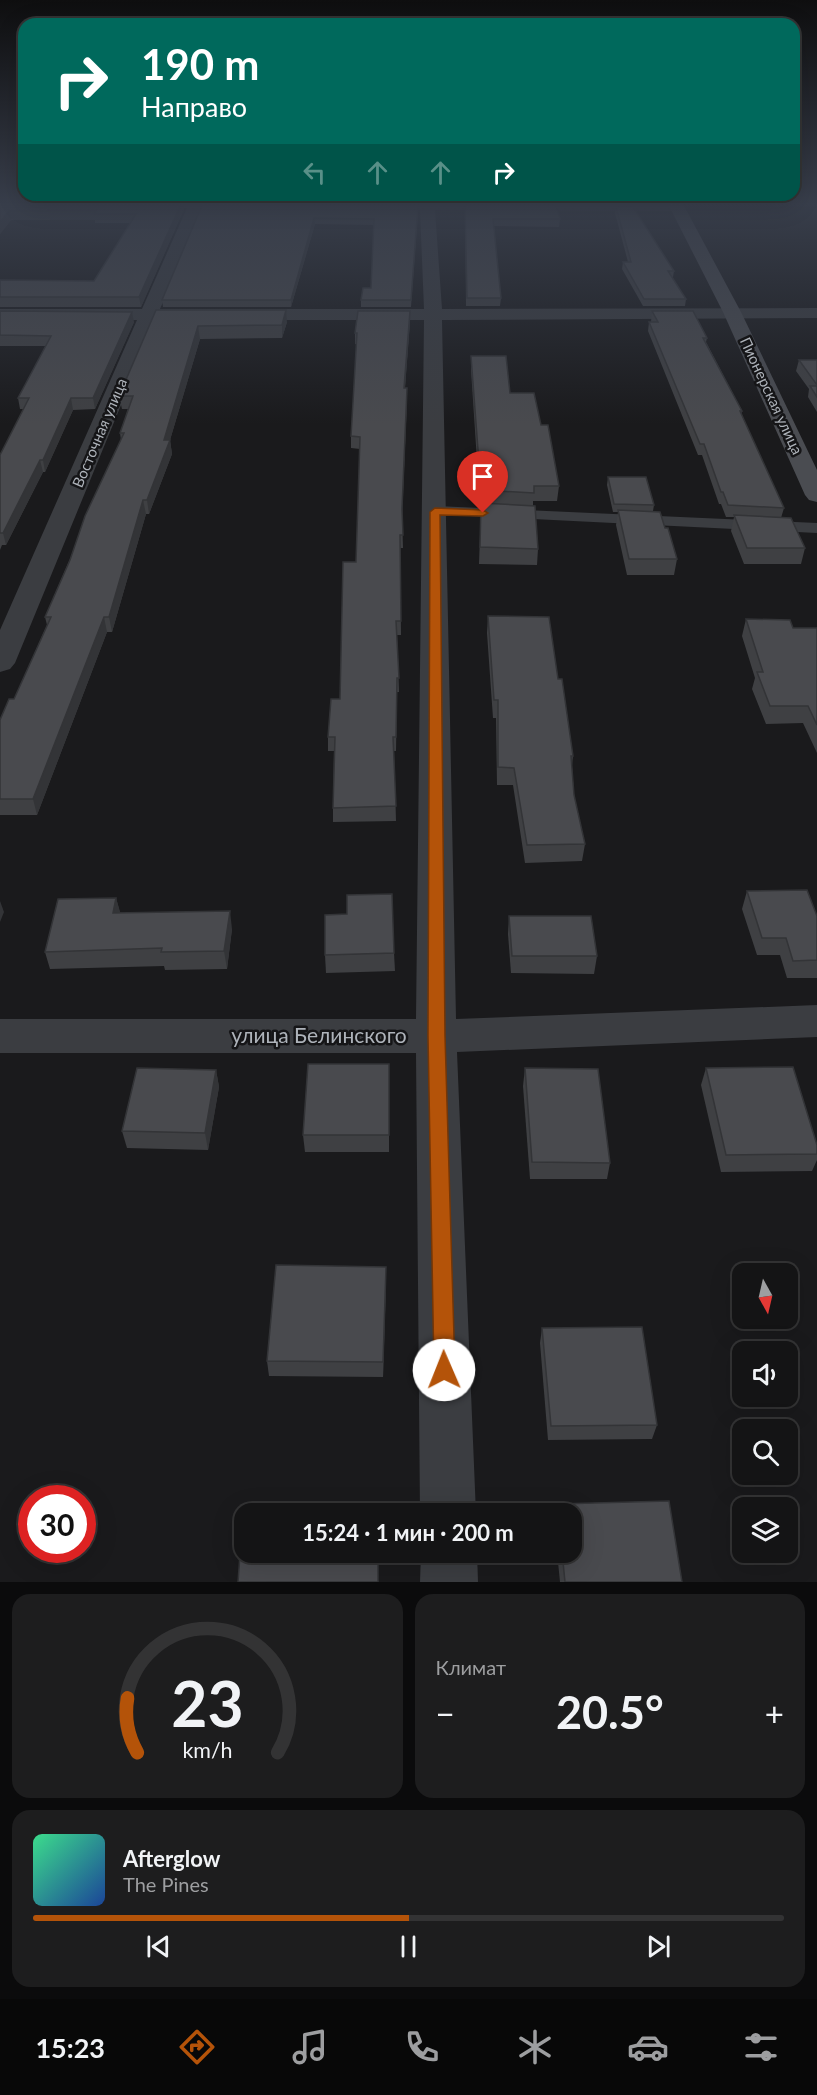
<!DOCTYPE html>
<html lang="ru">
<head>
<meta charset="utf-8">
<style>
  :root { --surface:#141415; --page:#1d1d1e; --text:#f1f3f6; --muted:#9d9ea0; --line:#333334; --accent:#b45309 }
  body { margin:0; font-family:Lato,sans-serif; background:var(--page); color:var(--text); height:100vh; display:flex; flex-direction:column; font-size:22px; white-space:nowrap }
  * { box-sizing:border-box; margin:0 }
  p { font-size:20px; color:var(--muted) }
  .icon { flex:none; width:33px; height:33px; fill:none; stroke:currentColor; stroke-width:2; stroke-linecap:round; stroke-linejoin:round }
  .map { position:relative; height:1582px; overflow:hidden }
  .details { display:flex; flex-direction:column; gap:12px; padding:12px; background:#0b0b0c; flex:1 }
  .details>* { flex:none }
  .guide { position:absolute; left:18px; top:18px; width:782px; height:183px; border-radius:18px; box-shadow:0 6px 24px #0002,0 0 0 2px var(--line); background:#00695c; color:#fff; overflow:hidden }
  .needle { width:39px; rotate:172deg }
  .fabs { position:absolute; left:732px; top:1263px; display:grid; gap:12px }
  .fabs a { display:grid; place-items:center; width:66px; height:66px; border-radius:12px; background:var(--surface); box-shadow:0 6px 24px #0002,0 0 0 2px var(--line); font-size:30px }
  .speed { position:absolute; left:18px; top:1485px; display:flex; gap:12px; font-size:30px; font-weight:700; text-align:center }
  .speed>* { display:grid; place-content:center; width:78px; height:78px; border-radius:50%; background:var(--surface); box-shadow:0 6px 24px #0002,0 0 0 2px var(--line); line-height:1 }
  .speed .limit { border:9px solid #d22; background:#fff; color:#111 }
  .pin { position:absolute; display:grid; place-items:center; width:51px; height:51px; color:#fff; margin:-62px -26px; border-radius:50% 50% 50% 0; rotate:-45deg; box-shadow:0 0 6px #0007 }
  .pin .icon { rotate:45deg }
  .me { position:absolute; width:66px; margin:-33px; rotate:359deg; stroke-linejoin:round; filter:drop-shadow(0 0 4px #0008) }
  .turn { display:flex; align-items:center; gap:21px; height:126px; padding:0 24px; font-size:27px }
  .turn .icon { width:78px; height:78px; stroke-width:2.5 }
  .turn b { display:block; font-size:42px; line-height:51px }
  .lanes { display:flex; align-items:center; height:57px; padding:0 24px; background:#0003; justify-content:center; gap:30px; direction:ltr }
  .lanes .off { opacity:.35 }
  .big { font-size:45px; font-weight:700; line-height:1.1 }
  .details .widget { flex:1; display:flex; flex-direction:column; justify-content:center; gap:9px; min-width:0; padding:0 21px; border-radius:18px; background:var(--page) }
  .details .dial { align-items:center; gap:0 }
  .dial svg { height:156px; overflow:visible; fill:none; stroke:var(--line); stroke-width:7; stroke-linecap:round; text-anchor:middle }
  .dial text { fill:var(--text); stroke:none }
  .song { display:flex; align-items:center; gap:18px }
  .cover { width:72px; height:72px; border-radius:9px; background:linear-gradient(135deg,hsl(150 70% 55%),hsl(220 70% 35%)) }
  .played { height:6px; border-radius:3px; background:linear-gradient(90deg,var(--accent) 50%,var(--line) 50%) }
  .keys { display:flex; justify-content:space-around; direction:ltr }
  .heat { display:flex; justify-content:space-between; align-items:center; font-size:33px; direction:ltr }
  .details .tiles { flex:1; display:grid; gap:12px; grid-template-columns:1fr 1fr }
  .widget:last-child { grid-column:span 2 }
  .trip { position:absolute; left:234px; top:1503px; width:348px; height:60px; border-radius:18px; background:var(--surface); box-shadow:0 6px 24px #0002,0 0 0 2px var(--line); font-weight:700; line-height:60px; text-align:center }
  .tabs { display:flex; height:96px; justify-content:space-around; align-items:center; background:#080808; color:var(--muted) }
  .tabs .icon { width:42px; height:42px }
  .tabs .active { color:var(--accent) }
  .tabs b { font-size:27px; color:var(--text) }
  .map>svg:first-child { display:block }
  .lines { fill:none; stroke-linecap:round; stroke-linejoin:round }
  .lane { fill:#3b3d41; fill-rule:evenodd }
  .street { fill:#3b3d41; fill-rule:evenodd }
  .secondary { fill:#4a4c51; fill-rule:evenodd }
  .wall { fill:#3f4043 }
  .shaded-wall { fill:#333437 }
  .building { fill:#494a4e; stroke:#333437; stroke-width:1.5 }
  .route { fill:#b45309; stroke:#753606; stroke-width:1.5 }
  .labels { text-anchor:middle; stroke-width:5; stroke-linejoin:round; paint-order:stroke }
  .far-street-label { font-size:15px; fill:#aeb3ba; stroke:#151517 }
  .near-street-label { font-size:21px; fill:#aeb3ba; stroke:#151517 }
</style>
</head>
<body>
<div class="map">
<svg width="817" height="1582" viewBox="0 0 817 1582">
  <rect width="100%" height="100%" fill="#1a1a1c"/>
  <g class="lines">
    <polygon class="lane" points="435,506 817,523 817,533 430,514 427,511"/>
    <g class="street">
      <polygon points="54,202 254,202 255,205 253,208 248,209 202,209 160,309 424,309 420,210 399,208 397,205 398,202 679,202 683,206 675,211 435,210 442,309 817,308 817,318 442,320 456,1019 817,1005 817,1037 457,1052 476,1514 420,1514 416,1053 0,1053 0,1019 416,1019 424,320 156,320 15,663 10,669 0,672 0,630 137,320 0,319 0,309 142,309 187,208 61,206"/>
      <polygon points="421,1552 477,1552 478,1582 420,1582"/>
    </g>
    <polygon class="secondary" points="667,202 682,202 741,312 817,470 817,502 809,500 805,495 723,312"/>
  </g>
  <g class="wall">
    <polygon points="0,202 184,209 141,307 0,307 0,280 94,281 131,223 95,223 95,220 11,220 0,234"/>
    <polygon points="203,203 418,211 411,307 361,307 361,300 371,288 374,225 315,224 291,307 163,307 162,300"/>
    <polygon points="616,207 674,271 673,277 672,277 686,299 685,306 643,306 622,269 623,262 628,262 615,213"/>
    <polygon points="465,212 560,219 559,227 494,226 501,298 500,306 466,306"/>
    <polygon points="156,310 287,322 282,338 200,339 170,440 172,454 149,514 146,514 112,632 107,632 37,815 0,815 0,720 14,699 47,625 45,617 121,440 120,433 128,409 122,409 119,396"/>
    <polygon points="0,311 134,322 95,409 73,410 45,472 43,472 6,545 2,545 0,550 0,455 24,409 20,409 18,398 46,346 0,346"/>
    <polygon points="652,311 707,338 706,342 742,411 741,415 784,508 781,518 805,548 801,564 744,564 731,531 734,517 726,517 721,504 719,504 702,455 698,455 648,331 649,322 651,322"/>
    <polygon points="410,322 405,388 407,388 407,400 402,515 403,548 400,548 401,635 397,635 399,692 397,692 396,751 394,751 396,821 333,822 333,808 334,751 328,751 328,737 340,699 356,562 360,449 351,448 351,436 357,344 355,344 355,333"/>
    <polygon points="471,356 510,393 541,425 559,486 557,501 533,501 533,506 538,549 537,565 479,564 481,506 480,506 471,370"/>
    <polygon points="799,360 817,360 817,412 808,397 809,389 796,371"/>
    <polygon points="608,477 654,505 653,511 665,528 677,559 674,575 627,575 616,525 618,512 613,512 607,485"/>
    <polygon points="488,616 558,679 573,756 572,766 574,795 585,844 582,861 525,863 513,785 497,785 496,718 493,718 487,633"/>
    <polygon points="746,619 793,628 817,628 817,753 803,723 766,724 752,689 755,678 742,636"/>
    <polygon points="747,891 817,916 817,978 787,978 780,955 757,955 742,909"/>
    <polygon points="116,898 120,913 232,929 227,969 165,970 164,966 50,969 45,952"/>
    <polygon points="509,916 597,956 594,974 511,973 508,934"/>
    <polygon points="394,953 395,971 326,973 325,955"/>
    <polygon points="389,1064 389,1152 305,1152 303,1135"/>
    <polygon points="525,1068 610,1163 607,1179 530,1179 523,1086"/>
    <polygon points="706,1068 817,1145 817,1160 812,1171 721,1172 701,1085"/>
    <polygon points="216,1070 219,1087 208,1150 127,1148 122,1131"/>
    <polygon points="386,1267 386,1283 383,1377 269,1376 267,1361"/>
    <polygon points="542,1328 657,1425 652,1439 548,1440 540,1343"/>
    <polygon points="557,1504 682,1582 560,1582 557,1552 572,1552 572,1514 555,1514"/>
  </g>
  <g class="shaded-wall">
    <polygon points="182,202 183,202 184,209 141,307 139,297"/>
    <polygon points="9,211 11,220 0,234 0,222"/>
    <polygon points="314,218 315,224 291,307 291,300"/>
    <polygon points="286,310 287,322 282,338 282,325"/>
    <polygon points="410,311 410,322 404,400 404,388"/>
    <polygon points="132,312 134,322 95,409 93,398"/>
    <polygon points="198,326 200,339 170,440 172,454 149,514 147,500 164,440"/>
    <polygon points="407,388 407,400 402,522 402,509"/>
    <polygon points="71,398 73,410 45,472 43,460"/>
    <polygon points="40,460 43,472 6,545 3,533"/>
    <polygon points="143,500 146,514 112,632 109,617"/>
    <polygon points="104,617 107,632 37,815 33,799"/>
    <polygon points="116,898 121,915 113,913"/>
    <polygon points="0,901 4,912 0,922"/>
    <polygon points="230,911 232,929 227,969 224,951"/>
    <polygon points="216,1070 219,1087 208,1150 205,1133"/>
    <polygon points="386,1267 386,1283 383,1377 383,1362"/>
  </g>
  <g class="building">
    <polygon points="0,202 182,202 139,297 0,297 0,280 94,281 136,214 94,214 96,211 9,211 0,222"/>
    <polygon points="203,203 418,205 411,300 361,300 363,288 371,288 374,219 314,218 291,300 162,300"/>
    <polygon points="465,204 556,205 560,219 493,219 501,298 467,298"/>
    <polygon points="616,207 633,207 674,271 668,271 686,299 644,299 623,262 631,262"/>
    <polygon points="156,310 286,310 282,325 198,326 164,440 170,440 147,500 143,500 109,617 104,617 33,799 0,799 0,720 9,699 14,699 51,617 45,617 70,560 85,516 124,433 120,433 133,396 119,396"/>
    <polygon points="0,311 132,312 93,398 71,398 43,460 40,460 3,533 0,533 0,455 29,398 18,398 51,336 0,335"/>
    <polygon points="358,311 410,311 404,388 407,388 402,509 403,535 400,535 401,621 396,621 399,678 397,678 396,737 393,737 396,806 333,808 335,737 328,737 331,699 340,699 343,562 356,562 360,437 351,436 357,333 355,333"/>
    <polygon points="652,311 693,311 707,338 703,338 742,411 740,411 784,508 728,505 723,492 721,492 704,444 700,444 649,322 658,322"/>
    <polygon points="471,356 506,356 510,393 534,393 541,425 548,425 559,486 534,486 534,493 481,490"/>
    <polygon points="799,360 817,360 817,385"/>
    <polygon points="810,386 817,386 817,397"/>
    <polygon points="608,477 646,477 654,505 614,504"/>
    <polygon points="481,503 535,506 538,549 480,547"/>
    <polygon points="618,510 660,512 665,528 668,528 677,559 629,559"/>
    <polygon points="734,515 791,518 805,548 747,548"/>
    <polygon points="488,616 549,617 558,679 562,679 573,756 571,756 574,795 585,844 527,845 514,768 498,767 498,700 494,700"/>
    <polygon points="746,619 790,620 793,628 817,628 817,725 808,706 770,706 757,672 763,672"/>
    <polygon points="807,890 817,916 817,960 793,961 786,938 762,938 747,891"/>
    <polygon points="392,894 394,953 325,955 325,915 347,914 347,895"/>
    <polygon points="116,898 113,913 230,911 224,951 161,952 162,948 45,952 58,899"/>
    <polygon points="509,916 591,916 597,956 512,956"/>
    <polygon points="308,1064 389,1064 389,1135 303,1135"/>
    <polygon points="793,1067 817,1145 817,1154 726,1155 706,1068"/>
    <polygon points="137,1068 216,1070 205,1133 122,1131"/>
    <polygon points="525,1068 598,1069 610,1163 532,1162"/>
    <polygon points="276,1265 386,1267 383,1362 267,1361"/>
    <polygon points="642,1327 657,1425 551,1426 542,1328"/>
    <polygon points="669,1501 682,1582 565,1582 562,1552 572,1552 572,1514 558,1514 557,1504"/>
    <polygon points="242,1527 244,1527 244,1552 378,1552 378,1582 238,1582"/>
  </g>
  <linearGradient id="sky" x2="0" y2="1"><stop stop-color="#0e0e0f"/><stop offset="0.48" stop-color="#383e4b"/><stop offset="1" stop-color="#383e4b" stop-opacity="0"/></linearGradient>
  <rect width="817" height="424" fill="url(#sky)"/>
  <polygon class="route" points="435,508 483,510 488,513 483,516 440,515 445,1036 455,1370 452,1378 444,1381 437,1378 434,1370 428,1036 430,512"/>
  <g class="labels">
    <g class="far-street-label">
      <text transform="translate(771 396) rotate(65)" y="5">Пионерская улица</text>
      <text transform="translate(100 433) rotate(-67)" y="5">Восточная улица</text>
    </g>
    <g class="near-street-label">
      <text x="319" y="1043">улица Белинского</text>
    </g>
  </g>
</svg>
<div class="fabs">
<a><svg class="needle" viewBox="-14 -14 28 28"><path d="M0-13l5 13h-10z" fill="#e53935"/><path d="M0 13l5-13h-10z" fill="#9d9ea0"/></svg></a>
<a><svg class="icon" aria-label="sound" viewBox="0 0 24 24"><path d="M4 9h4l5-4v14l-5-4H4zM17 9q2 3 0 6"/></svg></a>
<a><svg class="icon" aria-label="search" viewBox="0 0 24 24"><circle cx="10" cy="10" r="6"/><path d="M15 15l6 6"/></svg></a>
<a><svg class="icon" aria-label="layers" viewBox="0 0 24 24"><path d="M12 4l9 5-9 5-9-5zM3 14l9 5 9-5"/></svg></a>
</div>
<div class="speed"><div class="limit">30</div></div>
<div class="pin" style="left:483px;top:513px;background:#d93025"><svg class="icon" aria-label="arrive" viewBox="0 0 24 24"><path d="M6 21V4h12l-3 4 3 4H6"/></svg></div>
<svg class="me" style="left:444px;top:1370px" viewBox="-20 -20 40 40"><circle r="19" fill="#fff"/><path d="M0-13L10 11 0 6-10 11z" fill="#b45309"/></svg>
<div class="trip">15:24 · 1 мин · 200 m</div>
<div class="guide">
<div class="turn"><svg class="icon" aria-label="right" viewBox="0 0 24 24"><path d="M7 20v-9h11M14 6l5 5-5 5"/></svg><div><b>190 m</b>Направо</div></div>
<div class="lanes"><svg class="icon off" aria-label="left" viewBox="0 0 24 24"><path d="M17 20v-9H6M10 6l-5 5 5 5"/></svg><svg class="icon off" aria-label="ahead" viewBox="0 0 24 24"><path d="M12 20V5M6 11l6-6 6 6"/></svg><svg class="icon off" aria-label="ahead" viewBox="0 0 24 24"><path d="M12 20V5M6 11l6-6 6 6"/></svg><svg class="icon" aria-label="right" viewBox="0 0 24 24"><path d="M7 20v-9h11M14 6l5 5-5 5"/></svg></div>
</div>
</div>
<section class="details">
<div class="tiles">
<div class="widget dial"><svg viewBox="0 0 100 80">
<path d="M14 69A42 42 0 1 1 86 69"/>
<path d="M14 69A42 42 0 0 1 9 41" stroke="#b45309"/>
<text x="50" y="56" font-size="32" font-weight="700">23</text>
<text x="50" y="72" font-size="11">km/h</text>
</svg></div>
<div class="widget"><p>Климат</p>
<div class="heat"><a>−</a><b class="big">20.5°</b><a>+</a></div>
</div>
<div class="widget">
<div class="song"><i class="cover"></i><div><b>Afterglow</b><p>The Pines</p></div></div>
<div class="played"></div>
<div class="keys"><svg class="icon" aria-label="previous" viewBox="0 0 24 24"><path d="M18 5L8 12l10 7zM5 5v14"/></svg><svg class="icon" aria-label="pause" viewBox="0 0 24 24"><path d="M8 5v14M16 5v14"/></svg><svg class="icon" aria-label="next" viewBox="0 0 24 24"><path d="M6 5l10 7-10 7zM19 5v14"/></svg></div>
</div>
</div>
</section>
<nav class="tabs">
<b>15:23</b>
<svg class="icon active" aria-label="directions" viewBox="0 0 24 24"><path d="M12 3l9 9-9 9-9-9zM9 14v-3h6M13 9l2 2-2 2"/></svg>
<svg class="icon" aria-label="music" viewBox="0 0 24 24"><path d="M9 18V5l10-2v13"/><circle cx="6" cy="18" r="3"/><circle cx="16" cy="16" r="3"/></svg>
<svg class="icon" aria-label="phone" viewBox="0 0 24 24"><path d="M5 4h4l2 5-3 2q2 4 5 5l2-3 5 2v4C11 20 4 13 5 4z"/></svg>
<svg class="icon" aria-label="climate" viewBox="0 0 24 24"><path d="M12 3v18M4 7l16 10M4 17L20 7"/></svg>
<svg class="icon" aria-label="car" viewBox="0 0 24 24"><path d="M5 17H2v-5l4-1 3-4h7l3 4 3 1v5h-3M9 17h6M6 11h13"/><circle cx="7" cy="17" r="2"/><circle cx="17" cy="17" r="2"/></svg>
<svg class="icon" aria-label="filters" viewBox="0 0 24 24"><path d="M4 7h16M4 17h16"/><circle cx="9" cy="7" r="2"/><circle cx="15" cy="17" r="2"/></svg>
</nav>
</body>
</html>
